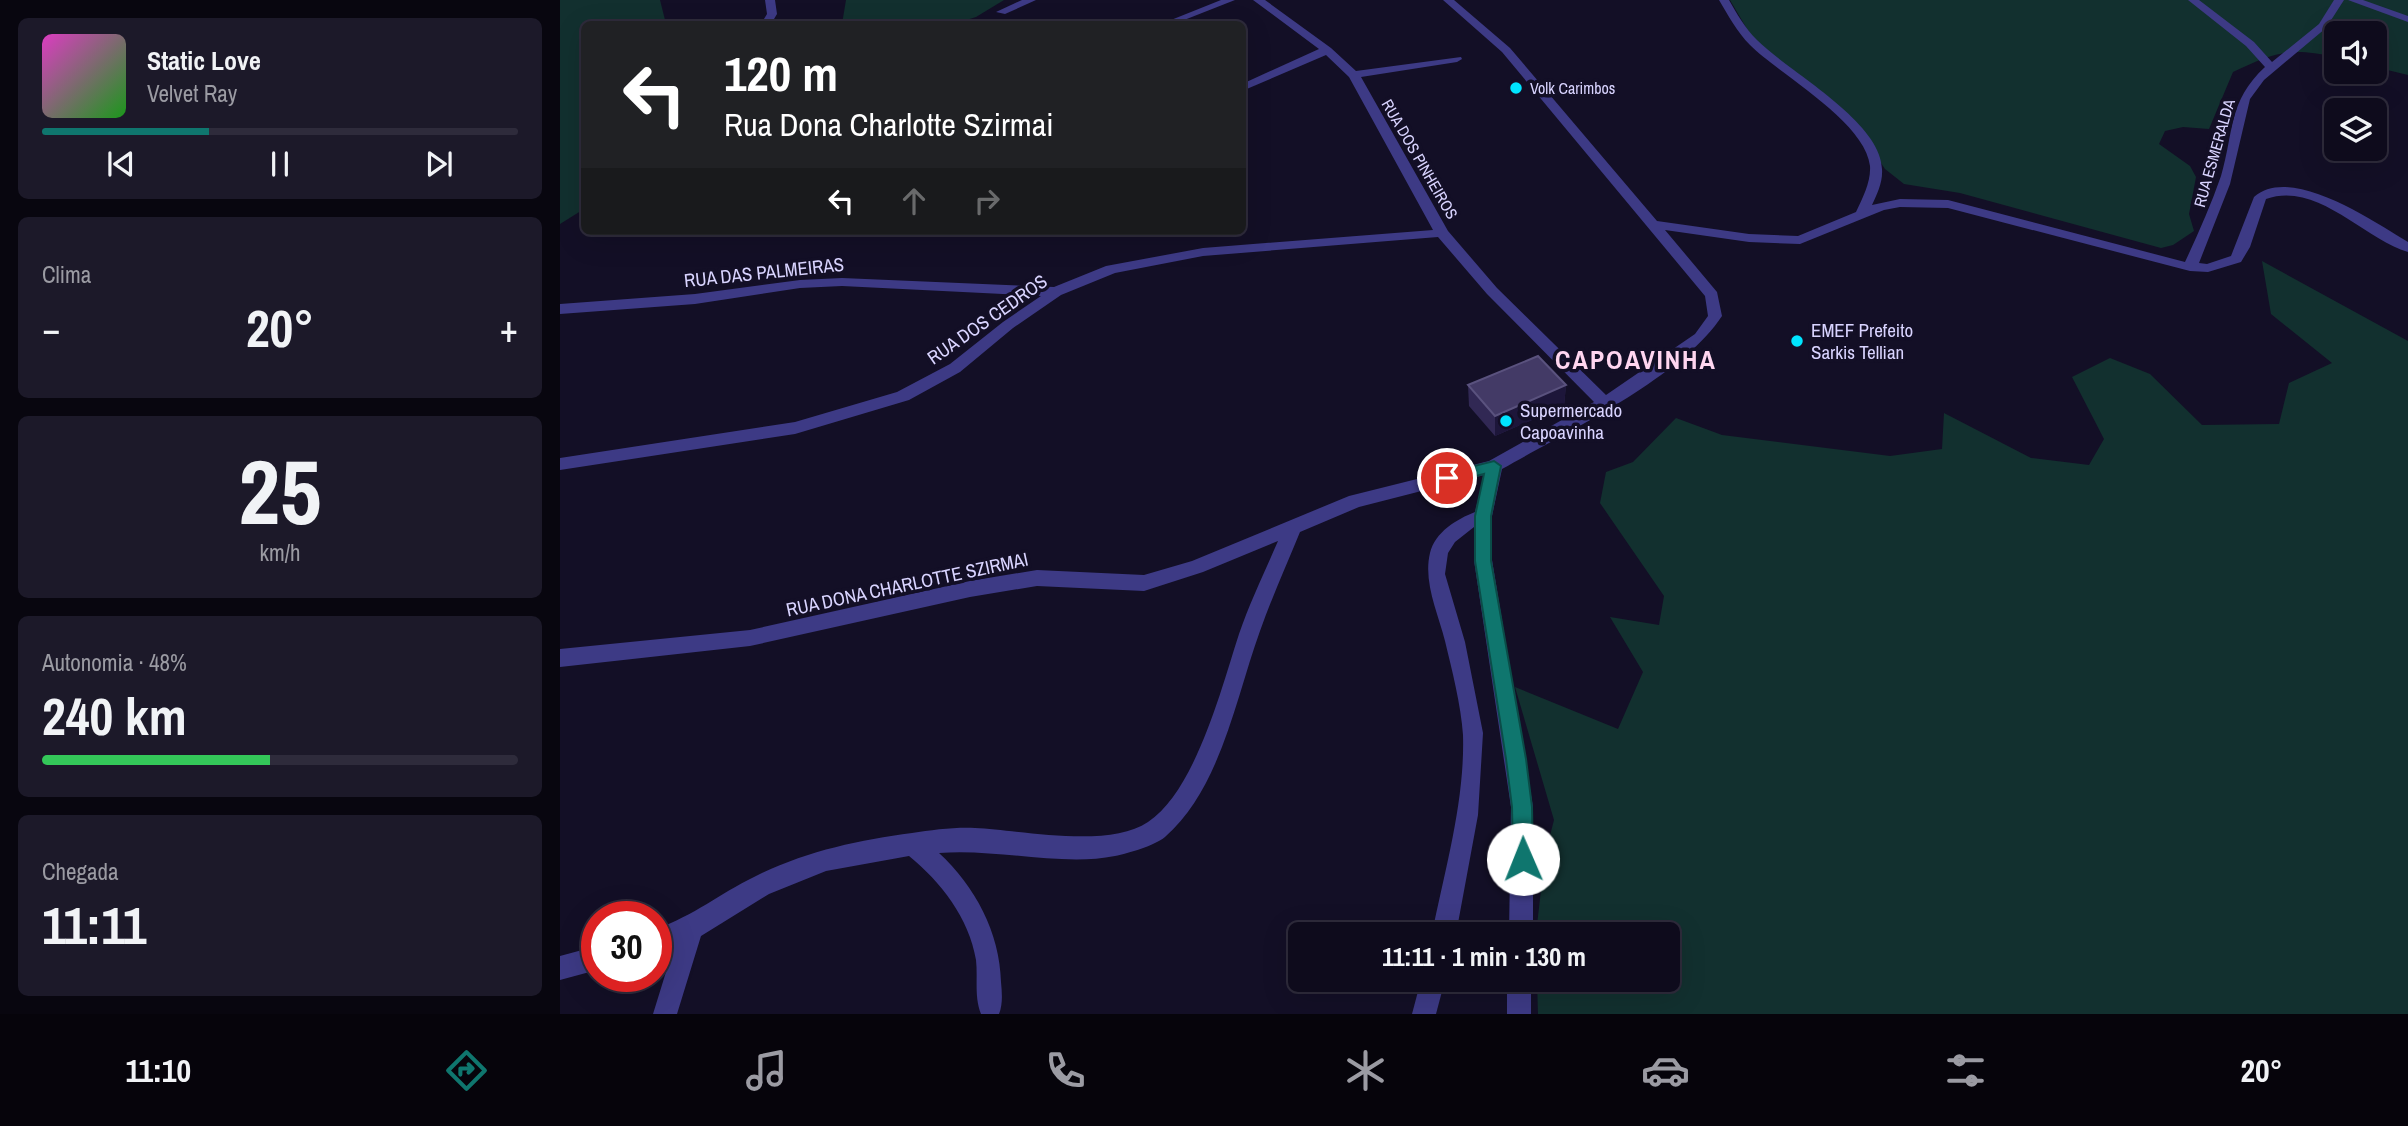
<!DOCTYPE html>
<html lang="pt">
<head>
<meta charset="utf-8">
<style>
  :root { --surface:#0e0b1c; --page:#1c1929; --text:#f1f3f6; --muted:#9b9ba3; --line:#2e2b3b; --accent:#0f766e }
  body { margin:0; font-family:"Archivo Narrow",sans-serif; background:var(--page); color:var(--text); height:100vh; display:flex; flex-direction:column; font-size:26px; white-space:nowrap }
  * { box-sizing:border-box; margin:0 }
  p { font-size:23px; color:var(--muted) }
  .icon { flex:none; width:38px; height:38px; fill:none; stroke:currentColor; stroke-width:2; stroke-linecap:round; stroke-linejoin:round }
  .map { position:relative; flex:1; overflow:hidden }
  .sheet { display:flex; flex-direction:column; gap:18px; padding:18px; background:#08060f; width:560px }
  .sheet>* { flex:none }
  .banner { position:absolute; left:21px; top:21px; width:665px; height:214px; border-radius:10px; box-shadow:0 7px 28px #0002,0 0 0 2px var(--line); background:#202124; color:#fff; overflow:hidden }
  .tools { position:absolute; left:1764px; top:21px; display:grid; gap:14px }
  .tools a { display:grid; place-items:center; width:63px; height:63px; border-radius:10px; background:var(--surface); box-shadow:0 7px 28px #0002,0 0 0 2px var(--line); font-size:35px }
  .speed { position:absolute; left:21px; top:901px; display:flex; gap:14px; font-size:35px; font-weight:700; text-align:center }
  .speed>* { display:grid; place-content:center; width:91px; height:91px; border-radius:50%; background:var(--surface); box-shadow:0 7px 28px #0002,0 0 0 2px var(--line); line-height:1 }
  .speed .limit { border:10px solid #d22; background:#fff; color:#111 }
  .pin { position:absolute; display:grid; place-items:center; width:60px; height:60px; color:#fff; margin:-30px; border:4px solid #fff; border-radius:50%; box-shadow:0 2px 7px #0007 }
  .me { position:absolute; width:77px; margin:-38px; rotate:359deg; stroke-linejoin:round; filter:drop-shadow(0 0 5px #0008) }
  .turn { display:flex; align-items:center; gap:24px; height:147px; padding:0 28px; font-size:32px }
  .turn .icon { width:91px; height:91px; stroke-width:2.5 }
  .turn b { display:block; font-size:49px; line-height:60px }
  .lanes { display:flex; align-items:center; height:66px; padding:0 28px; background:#0003; justify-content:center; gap:35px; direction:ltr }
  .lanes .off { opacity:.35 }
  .big { font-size:52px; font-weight:700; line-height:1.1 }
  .sheet .card { flex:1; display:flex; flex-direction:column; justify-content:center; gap:10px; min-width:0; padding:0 24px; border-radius:10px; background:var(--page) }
  .sheet .dial { align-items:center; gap:0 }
  .dial b { font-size:91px; line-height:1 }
  .song { display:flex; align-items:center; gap:21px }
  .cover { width:84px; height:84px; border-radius:10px; background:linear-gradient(135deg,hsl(310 70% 55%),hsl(120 70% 35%)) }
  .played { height:7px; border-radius:4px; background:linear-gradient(90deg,var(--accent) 35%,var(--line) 35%) }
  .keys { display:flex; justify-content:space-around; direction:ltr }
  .heat { display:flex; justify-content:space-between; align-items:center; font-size:38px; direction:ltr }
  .charge { height:10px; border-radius:5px; background:linear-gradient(90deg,#34c759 48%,var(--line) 0) }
  .trip { position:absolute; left:728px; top:922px; width:392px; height:70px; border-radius:10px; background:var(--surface); box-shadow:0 7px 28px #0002,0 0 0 2px var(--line); font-weight:700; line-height:70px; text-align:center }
  .dock { display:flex; height:112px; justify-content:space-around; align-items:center; background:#06040b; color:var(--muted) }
  .dock .icon { width:49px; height:49px }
  .dock .selected { color:var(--accent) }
  .dock b { font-size:32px; color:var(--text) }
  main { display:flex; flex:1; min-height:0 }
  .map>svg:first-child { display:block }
  .green { fill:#12302f }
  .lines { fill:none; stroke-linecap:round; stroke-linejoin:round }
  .minor { fill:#3d3a85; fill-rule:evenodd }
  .wall { fill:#312854 }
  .shaded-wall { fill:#1d163a }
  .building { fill:#433a66; stroke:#5a527e; stroke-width:2 }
  .route { fill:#0f766e; stroke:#0a4d48; stroke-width:2 }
  .poi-dot { fill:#00e5ff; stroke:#130f26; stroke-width:2.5 }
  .labels { text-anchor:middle; stroke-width:7; stroke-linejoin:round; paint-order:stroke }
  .far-poi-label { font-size:16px; fill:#d9d4ff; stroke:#130f26; text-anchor:start }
  .far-street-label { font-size:16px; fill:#d9d4ff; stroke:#130f26 }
  .street-label { font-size:19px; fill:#d9d4ff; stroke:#130f26 }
  .poi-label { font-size:19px; fill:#d9d4ff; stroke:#130f26; text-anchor:start }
  .district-label { font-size:26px; font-weight:bold; letter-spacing:2px; fill:#ffd6f0; stroke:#130f26 }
</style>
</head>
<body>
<main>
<section class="sheet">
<div class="card">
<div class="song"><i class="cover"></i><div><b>Static Love</b><p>Velvet Ray</p></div></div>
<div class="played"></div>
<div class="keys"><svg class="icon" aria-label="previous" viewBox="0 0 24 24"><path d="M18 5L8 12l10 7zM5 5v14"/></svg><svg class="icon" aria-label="pause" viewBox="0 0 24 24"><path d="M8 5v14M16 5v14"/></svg><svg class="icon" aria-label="next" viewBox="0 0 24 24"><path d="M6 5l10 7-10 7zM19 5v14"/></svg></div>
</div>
<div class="card"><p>Clima</p>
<div class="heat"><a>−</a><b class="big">20°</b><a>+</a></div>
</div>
<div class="card dial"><b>25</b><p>km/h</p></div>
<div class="card"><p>Autonomia · 48%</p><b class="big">240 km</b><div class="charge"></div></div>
<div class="card"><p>Chegada</p><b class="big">11:11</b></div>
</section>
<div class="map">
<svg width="1848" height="1014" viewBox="0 0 1848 1014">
  <rect width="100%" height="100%" fill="#130f26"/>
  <g class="green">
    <polygon points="0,0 100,0 106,24 24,24 24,114 19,116 24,117 24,209 0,224"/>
    <polygon points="286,0 444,0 416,17 394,24 282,24"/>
    <path d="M1170 0H1848V75L1815 67V33H1776V57C1728 47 1716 52 1673 72L1649 129 1623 127 1605 131 1599 144 1630 166 1636 177 1629 214 1634 231 1613 245 1601 248 1400 193 1344 184 1325 169 1299 130 1193 39Z"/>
    <polygon points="1702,261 1848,341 1848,1014 978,1014 977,980 1108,980 1108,934 976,934 985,855 994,820 955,687 1058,729 1083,672 1050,617 1099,625 1104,596 1040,503 1046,472 1073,462 1116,418 1162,435 1330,456 1382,449 1384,413 1471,458 1529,465 1544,439 1512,377 1550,358 1590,374 1642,425 1719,424 1729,383 1772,363 1711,314"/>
  </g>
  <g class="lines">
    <g class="minor">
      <polygon points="205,0 215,0 217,14 211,24 201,24 207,14"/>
      <polygon points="462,0 476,0 445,14 436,12"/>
      <polygon points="661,0 675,0 614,24 601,24"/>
      <path d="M693 0H705L771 48 796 71 901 57 902 59 897 62 801 77 888 231 937 288 1046 395 1135 334 1148 316 1145 296 942 52 883 0H894L950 48 1097 221 1189 234 1238 236 1296 212C1303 197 1311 182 1310 166 1305 121 1220 75 1190 45 1177 32 1168 15 1159 0H1169C1177 14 1185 28 1197 40 1229 72 1321 121 1322 169 1323 182 1317 194 1312 205L1340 199 1388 200 1625 262C1638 234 1651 205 1661 176 1674 132 1668 101 1705 67L1686 46 1628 0H1639L1694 42 1712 62 1759 24 1774 0H1784L1766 28 1704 80 1690 99 1670 184 1639 263 1647 264 1671 256 1694 197C1731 164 1814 222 1848 242V252C1803 239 1758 181 1706 199L1690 247 1681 262 1648 272 1630 271 1388 208 1340 207 1324 210 1240 244 1189 242 1105 230 1157 292 1162 316C1122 377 1007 432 942 469L932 516V560L973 807V934H949L951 807 914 560V527L895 542 888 553 885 574 905 642 923 733 918 815 896 934H872C885 869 905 801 903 735 901 705 892 670 885 641 878 613 863 582 870 553 875 532 897 519 915 512L924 475 799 507 740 532C727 564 712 597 700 631 676 697 661 788 605 837 594 846 569 853 555 856 502 867 436 848 379 853 415 886 440 933 441 982 442 993 443 1004 439 1014H421C414 997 418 978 416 960 409 918 381 882 349 856L266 871 209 894 141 936 117 1014H93L114 946 96 953V929C135 915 159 894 194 877 243 852 298 840 352 833 372 830 395 827 415 828 461 830 549 849 588 822 636 790 662 686 679 634 690 602 705 571 718 541L643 572 584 591 477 586 410 597 190 646 0 667V649L190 630 410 581 477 570 584 575 632 561 789 496 929 461 1034 402 927 294 878 237 643 256 555 273 501 295 453 328 400 372 349 400 235 434 0 470V458L235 422 337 392 390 364 443 322 481 296 282 286 240 288 135 304 0 314V304L135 294 240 280 282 278 494 287 546 266 643 248 873 230 789 77 766 55 682 91V84L759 49Z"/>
      <polygon points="1788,0 1803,0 1848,16 1848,22"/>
      <polygon points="37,946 37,970 0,980 0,956"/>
      <polygon points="861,980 885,980 876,1014 852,1014"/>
      <rect x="947" y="980" width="24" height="34"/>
    </g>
  </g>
  <polygon class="wall" points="908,385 1006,385 1004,406 935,436 909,406"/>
  <polygon class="shaded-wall" points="1006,385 1004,406 935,436 935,416"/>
  <polygon class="building" points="978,356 1006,385 935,416 908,385"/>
  <polygon class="route" points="934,461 941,466 931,516 931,561 966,759 972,807 973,859 970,866 963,869 956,866 953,859 952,807 946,759 915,561 915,516 924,474 887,484 880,478 882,474"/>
  <g class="poi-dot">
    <circle cx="956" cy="88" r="7"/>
    <circle cx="1237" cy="341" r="7"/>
    <circle cx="946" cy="421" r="7"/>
  </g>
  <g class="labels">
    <g class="far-poi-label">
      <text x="970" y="94">Volk Carimbos</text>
    </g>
    <g class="far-street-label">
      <text transform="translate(1654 153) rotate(-74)" y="6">RUA ESMERALDA</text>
      <text transform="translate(860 159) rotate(60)" y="6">RUA DOS PINHEIROS</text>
    </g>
    <g class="street-label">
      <text transform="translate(204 272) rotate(-6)" y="7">RUA DAS PALMEIRAS</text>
      <text transform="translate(427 319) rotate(-35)" y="7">RUA DOS CEDROS</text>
      <text transform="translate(347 584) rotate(-12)" y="7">RUA DONA CHARLOTTE SZIRMAI</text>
    </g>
    <g class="poi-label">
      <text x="1251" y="337">EMEF Prefeito<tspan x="1251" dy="22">Sarkis Tellian</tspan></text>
      <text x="960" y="417">Supermercado<tspan x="960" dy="22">Capoavinha</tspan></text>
    </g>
    <g class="district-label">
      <text x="1076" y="369">CAPOAVINHA</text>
    </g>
  </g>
</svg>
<div class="tools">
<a><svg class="icon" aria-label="sound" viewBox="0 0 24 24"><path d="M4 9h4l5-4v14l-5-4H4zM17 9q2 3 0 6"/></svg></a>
<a><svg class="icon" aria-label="layers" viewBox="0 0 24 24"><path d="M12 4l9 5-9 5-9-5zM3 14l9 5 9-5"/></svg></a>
</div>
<div class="speed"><div class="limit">30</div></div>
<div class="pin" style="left:887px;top:478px;background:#d93025"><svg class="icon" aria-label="arrive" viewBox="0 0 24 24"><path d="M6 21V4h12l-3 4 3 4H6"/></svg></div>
<svg class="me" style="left:963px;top:859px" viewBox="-20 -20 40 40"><circle r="19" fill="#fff"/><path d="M0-13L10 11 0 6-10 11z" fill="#0f766e"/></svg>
<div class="trip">11:11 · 1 min · 130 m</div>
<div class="banner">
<div class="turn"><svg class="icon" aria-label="left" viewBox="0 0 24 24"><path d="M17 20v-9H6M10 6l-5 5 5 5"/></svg><div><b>120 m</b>Rua Dona Charlotte Szirmai</div></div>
<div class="lanes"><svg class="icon" aria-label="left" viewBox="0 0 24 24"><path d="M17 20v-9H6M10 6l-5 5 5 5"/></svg><svg class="icon off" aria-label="ahead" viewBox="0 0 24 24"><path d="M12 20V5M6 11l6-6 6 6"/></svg><svg class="icon off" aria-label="right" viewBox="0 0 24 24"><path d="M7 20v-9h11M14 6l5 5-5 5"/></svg></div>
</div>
</div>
</main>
<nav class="dock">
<b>11:10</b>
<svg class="icon selected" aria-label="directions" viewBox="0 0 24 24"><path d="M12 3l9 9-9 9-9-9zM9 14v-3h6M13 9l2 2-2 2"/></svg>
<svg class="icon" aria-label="music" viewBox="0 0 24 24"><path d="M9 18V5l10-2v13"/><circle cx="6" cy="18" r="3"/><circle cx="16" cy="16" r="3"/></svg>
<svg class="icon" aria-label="phone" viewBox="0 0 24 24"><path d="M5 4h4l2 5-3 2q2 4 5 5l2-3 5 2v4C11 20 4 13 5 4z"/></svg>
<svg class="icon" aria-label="climate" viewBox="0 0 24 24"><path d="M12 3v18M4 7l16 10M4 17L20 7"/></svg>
<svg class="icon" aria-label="car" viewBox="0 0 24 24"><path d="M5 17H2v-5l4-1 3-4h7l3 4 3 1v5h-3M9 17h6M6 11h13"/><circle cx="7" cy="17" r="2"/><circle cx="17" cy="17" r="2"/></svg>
<svg class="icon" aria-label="filters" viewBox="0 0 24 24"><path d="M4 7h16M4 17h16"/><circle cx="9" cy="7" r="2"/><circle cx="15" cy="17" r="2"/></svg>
<b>20°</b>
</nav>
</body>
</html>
